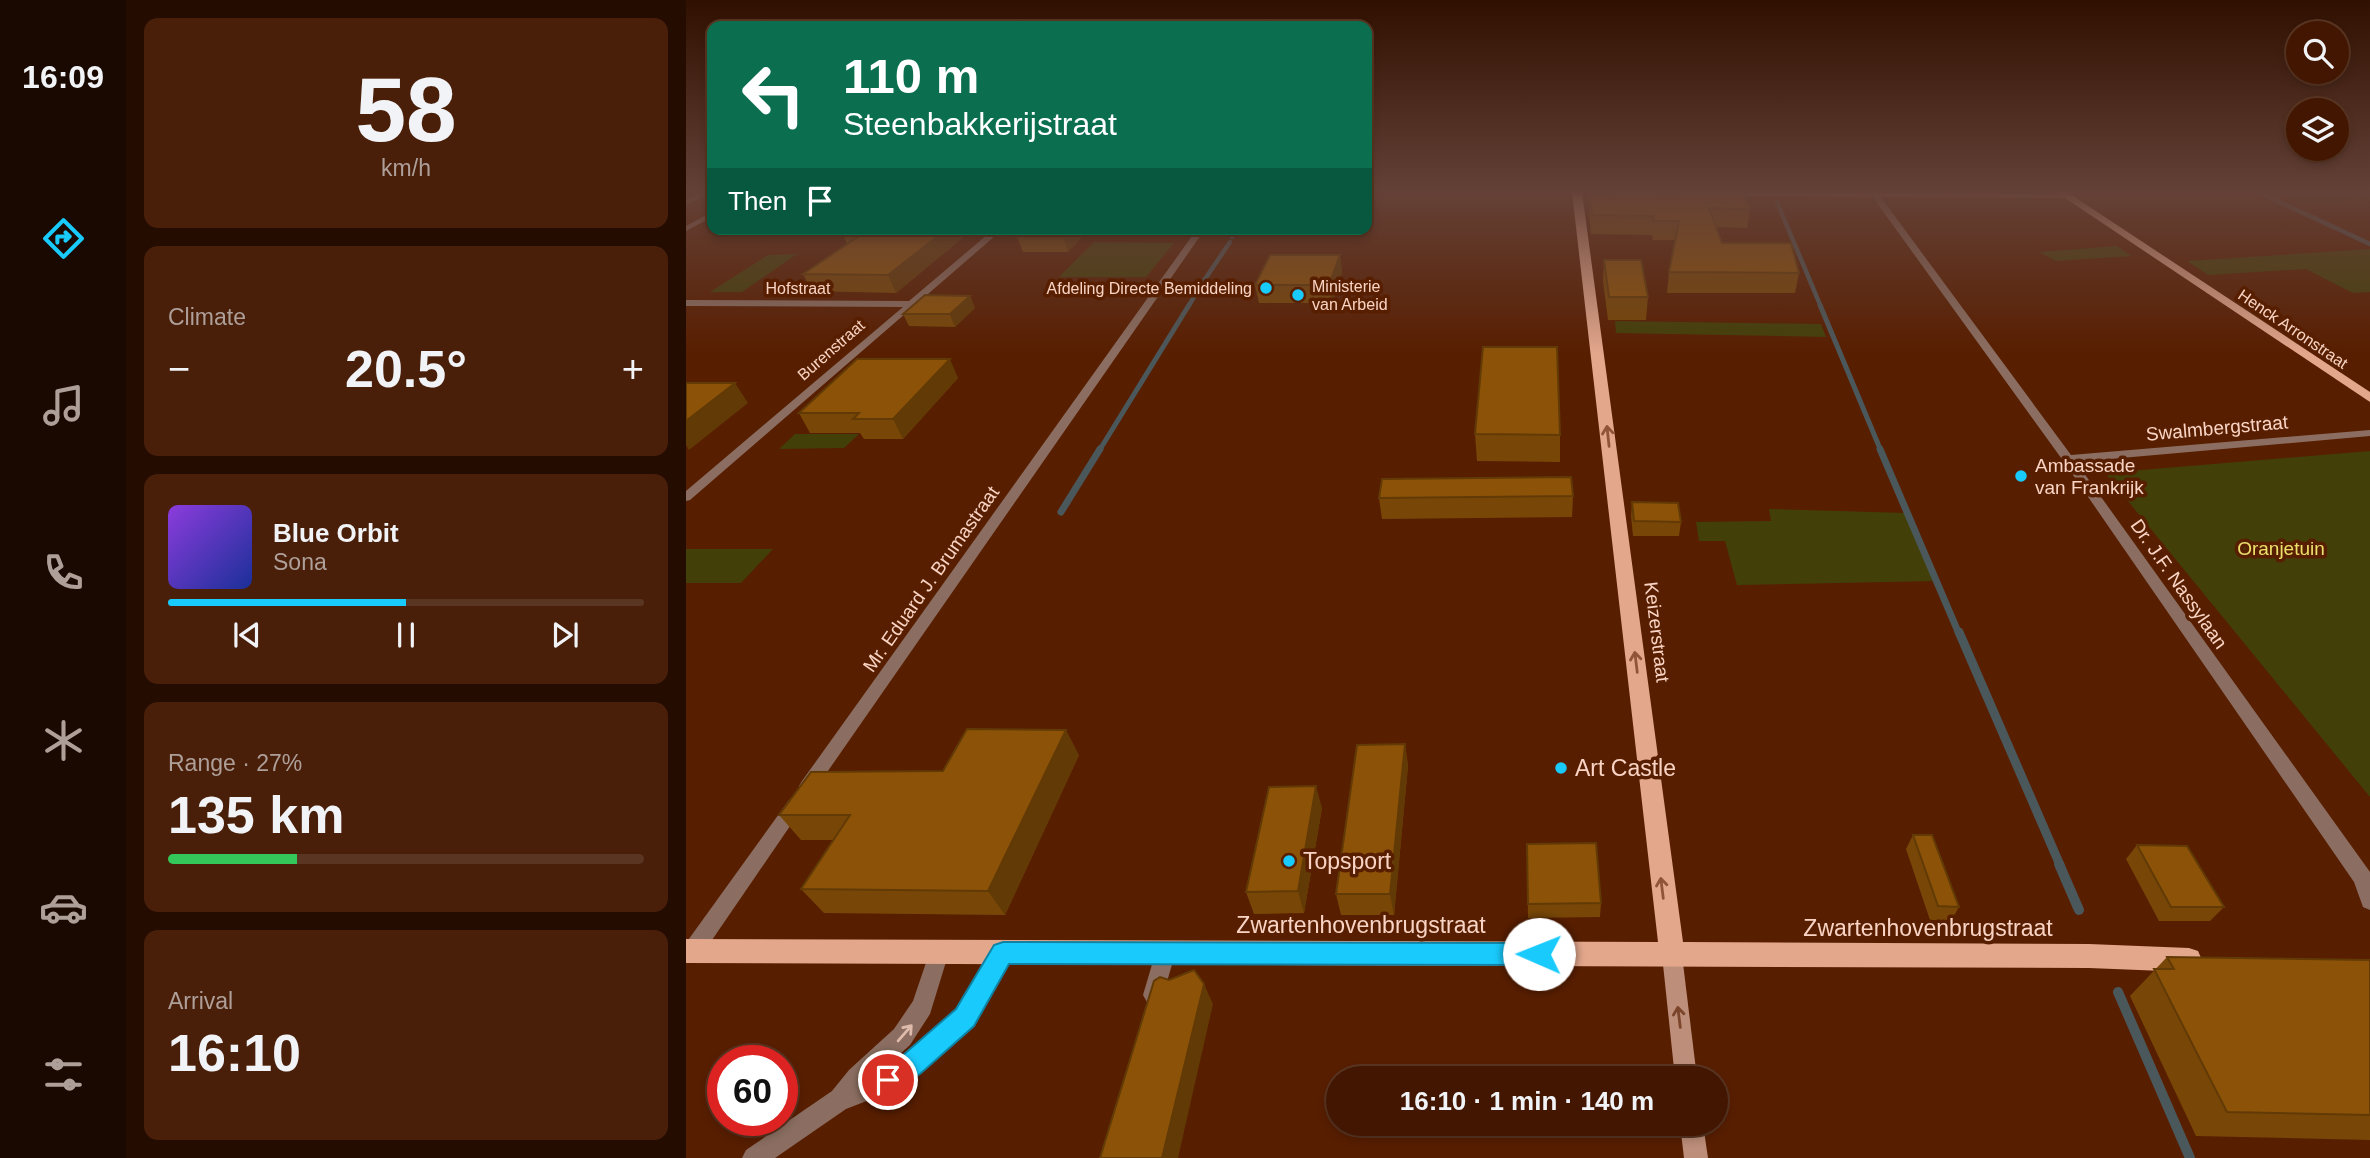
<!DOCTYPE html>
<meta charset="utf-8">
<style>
body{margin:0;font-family:Arial,sans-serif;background:#491f0a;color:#f1f3f6;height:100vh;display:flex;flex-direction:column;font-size:26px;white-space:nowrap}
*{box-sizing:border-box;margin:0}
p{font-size:23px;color:#ae9f99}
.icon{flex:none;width:38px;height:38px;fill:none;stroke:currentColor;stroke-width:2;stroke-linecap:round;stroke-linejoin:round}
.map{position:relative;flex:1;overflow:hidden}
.sheet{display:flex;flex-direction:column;gap:18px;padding:18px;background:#240c00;width:560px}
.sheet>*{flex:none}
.top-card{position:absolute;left:21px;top:21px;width:665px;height:214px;border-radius:14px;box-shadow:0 4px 10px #0003,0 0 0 2px #5a3522;background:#0b6e4f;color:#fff;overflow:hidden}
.controls{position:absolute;left:1600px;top:21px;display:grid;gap:14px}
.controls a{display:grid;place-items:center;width:63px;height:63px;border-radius:50%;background:#421600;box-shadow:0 4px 10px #0003,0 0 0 2px #5a3522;font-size:35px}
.speed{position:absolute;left:21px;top:1045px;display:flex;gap:14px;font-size:35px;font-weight:700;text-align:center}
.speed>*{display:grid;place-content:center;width:91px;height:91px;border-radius:50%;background:#421600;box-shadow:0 4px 10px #0003,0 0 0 2px #5a3522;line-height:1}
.speed .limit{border:10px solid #d22;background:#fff;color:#111}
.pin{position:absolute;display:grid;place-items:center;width:60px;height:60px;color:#fff;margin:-30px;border:4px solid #fff;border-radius:50%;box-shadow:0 2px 7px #0007}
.me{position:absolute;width:77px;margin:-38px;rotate:271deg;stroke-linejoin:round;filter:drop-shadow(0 0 5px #0008)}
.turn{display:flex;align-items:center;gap:24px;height:147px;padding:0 21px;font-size:32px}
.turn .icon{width:91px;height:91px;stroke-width:2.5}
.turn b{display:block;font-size:49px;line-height:60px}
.then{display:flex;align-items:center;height:66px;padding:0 21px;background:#0003;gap:14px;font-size:26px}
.big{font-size:52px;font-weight:800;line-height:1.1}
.sheet .tile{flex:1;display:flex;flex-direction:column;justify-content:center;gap:10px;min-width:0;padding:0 24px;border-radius:14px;background:#491f0a}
.sheet .dial{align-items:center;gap:0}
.dial b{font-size:91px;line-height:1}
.song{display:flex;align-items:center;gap:21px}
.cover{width:84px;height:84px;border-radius:10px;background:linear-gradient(135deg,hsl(270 70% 55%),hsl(230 70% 35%))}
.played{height:7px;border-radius:4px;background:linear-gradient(90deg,#19cafc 50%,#5a3522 50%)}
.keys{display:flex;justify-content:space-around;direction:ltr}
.heat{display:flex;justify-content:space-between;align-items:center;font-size:38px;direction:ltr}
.charge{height:10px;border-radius:5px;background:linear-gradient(90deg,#34c759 27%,#5a3522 0)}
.trip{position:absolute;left:640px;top:1066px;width:402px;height:70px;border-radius:35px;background:#421600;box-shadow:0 4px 10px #0003,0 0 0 2px #5a3522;font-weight:800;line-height:70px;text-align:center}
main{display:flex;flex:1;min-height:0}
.tabs{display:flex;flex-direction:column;width:126px;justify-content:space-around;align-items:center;background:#1a0900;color:#ae9f99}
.tabs .icon{width:49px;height:49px}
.tabs .selected{color:#19cafc}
.tabs b{font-size:32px;color:#f1f3f6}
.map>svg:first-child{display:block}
</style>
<main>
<nav class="tabs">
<b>16:09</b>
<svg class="icon selected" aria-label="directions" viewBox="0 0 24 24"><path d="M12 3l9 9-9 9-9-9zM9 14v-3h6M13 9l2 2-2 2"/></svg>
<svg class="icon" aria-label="music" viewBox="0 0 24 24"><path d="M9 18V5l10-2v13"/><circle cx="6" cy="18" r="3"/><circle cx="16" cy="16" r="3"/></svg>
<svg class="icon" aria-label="phone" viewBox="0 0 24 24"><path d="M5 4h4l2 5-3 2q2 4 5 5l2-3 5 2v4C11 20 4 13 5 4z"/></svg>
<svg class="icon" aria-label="climate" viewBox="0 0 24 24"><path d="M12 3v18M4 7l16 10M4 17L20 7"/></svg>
<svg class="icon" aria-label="car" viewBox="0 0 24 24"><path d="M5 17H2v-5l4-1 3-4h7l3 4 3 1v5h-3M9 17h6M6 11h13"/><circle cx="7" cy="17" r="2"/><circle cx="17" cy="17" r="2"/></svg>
<svg class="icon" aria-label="filters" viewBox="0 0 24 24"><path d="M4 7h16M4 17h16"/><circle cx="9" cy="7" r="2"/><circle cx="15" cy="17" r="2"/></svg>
</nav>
<section class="sheet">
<div class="tile dial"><b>58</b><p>km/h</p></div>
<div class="tile"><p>Climate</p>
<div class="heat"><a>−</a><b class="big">20.5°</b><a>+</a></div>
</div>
<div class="tile">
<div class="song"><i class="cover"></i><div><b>Blue Orbit</b><p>Sona</p></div></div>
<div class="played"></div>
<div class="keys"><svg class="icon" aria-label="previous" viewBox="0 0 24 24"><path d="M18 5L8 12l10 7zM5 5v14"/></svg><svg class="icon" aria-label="pause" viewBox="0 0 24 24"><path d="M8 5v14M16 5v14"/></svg><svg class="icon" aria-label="next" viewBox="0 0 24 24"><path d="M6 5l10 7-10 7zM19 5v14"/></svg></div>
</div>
<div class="tile"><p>Range · 27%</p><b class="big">135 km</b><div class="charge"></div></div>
<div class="tile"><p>Arrival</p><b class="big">16:10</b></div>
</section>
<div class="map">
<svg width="1684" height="1158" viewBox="0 0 1684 1158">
<rect width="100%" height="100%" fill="#581e00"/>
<g fill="#433f08">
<polygon points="1592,192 1684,192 1684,199 1617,204"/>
<polygon points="408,242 488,243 460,277 373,277"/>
<polygon points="1431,246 1445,256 1370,261 1353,252"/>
<polygon points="1684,249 1684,292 1667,293 1620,269 1522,275 1501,261"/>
<polygon points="111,254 56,292 24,292 82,255"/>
<polygon points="929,321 1135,324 1140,337 930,333"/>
<polygon points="109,434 173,434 158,448 93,449"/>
<polygon points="1684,451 1684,797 1419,473"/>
<polygon points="1083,509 1221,513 1250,581 1051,585 1039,541 1013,541 1010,522 1085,521"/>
<polygon points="0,549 87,549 55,583 0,583"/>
</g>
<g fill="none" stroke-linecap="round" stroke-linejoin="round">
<g stroke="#4b585b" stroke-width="4.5">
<polyline points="1572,192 1684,244"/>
<polyline points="1091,202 1135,307"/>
<polyline points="546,237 552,229"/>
<polyline points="515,285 544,242"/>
<polyline points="502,307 512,290"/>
</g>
<g stroke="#4b585b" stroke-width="5">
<polyline points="1134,305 1195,451"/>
<polyline points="413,451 503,305"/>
</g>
<g stroke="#4b585b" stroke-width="7">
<polyline points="1194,449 1273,634"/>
<polyline points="375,512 414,449"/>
</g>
<polyline stroke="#4b585b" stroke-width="9" points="1273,632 1374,865"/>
<g stroke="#4b585b" stroke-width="10">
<polyline points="1373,864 1393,910"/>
<polyline points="1432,992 1504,1158"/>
</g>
<g fill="#8b6e61" fill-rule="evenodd">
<polygon points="1183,192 1191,192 1385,455 1684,430 1684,436 1390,462 1684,872 1684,910 1677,907 1668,882 1378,462"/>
<polygon points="308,229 317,229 4,500 0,501 0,491 217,307 0,306 0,300 223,301"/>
<polygon points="511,229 519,229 128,791 122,793 116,791 113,786 116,781"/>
<polygon points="109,797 115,800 118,805 115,810 13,959 6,962 0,959 0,943 103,800"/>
<polygon points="480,941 487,944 490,951 475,1002 468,1005 461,1002 457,995 470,951 473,944"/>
<path d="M253,942L260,945L263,952L244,1014L224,1045L194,1072C225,1055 257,1032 277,1003C290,985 299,965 310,946L317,943L324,946L327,953L302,1002L287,1026L246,1064L196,1095L160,1109L89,1158H56L60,1150L146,1091L163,1070L208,1029L227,1001L246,945Z"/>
</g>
<g fill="#8b6e61" fill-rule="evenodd">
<polygon points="16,192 26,192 0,205 0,200"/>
<polygon points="26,212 26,217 0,231 0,226"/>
</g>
<g fill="#bd8e7a" fill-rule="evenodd">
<polygon points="926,192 1007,192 1008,193 1004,195 930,194"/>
<polygon points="1040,192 1380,194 1384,196 1380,198 1042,196 1038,194"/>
<polygon points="986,945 993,948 996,955 1011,1078 989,1078 976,955 979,948"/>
<polygon points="994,1124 1017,1124 1022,1158 998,1158"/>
</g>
<g fill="#e3a78c" fill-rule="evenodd">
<polygon points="886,192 896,192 997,942 1403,944 1503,948 1512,951 1516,960 1512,969 1503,972 1403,968 0,963 0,939 972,942"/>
<polygon points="1370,192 1381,192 1684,392 1684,402"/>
</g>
</g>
<g fill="#784707">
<polygon points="986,192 1058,192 1064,209 1061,228 1030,227 1036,243 1113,273 1109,293 981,293 983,272 989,240 967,240 966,235 905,234 903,212 903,194 986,193"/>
<polygon points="287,229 210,293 126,291 117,274 161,244 156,232"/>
<polygon points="403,229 382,252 337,252 331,237"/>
<polygon points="654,255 656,273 646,303 573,303 569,285"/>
<polygon points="918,260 962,297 960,320 922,320 917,281"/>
<polygon points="284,296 289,308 269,327 223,326 217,314"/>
<polygon points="272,378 217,439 178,439 174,433 124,433 113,413"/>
<polygon points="789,434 874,435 874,462 791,461"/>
<polygon points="887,496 886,517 696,519 693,498"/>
<polygon points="946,502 995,522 993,536 947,536 945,516"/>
<polygon points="719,744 722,766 708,915 655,915 650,894"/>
<polygon points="393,755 319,915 138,913 115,889 148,840 115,840 93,815 257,771"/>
<polygon points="636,808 618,913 568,914 560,892"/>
<polygon points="1227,835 1273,907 1265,921 1244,920 1220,849"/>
<polygon points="841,844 915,903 914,917 842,918"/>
<polygon points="1451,845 1538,907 1524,921 1473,921 1440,859"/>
<polygon points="1481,957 1684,960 1684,1140 1510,1136 1444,996"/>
</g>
<g fill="#623a06">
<polygon points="261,229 287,229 210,293 202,275"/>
<polygon points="384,229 403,229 382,252 377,237"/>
<polygon points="654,255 656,273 646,303 643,285"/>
<polygon points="284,296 289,308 269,327 264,314"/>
<polygon points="264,359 272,378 217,439 207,419"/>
<polygon points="49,383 62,403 3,450 0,445 0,421"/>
<polygon points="380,730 393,755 319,915 302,891"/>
<polygon points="719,744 722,766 708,915 704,894"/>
<polygon points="630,786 636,808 618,913 612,891"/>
<polygon points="518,984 527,1004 492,1158 476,1158"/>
</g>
<g fill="#8c5308" stroke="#623a06" stroke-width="2">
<polygon points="990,192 1058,192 1064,209 1023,208 1036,243 1105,243 1113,273 983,272 993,221 968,221 967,216 906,215 903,194 990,193"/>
<polygon points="159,229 261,229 202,275 117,274 179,232 156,232"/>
<polygon points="340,229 384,229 377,237 331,237"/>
<polygon points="584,255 654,255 643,285 569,285"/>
<polygon points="918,260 955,260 962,297 923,297"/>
<polygon points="239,295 284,296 264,314 217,314"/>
<polygon points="797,347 871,347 874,435 789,434"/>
<polygon points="171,359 264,359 207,419 167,419 173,413 113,413"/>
<polygon points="0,383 49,383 0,421"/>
<polygon points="885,477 887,496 693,498 696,479"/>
<polygon points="946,502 992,503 995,522 948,521"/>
<polygon points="281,729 380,730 302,891 115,889 164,815 93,815 125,772 257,771"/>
<polygon points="719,744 704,894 650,894 671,745"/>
<polygon points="630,786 612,891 560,892 583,787"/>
<polygon points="1227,835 1246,835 1273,907 1252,906"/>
<polygon points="910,843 915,903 842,904 841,844"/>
<polygon points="1451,845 1501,846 1538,907 1485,907"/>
<polygon points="1481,957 1684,960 1684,1115 1541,1112 1468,969 1488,969"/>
<polygon points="508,970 518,984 476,1158 414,1158 468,981 474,977 483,980"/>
</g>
<defs><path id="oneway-shaft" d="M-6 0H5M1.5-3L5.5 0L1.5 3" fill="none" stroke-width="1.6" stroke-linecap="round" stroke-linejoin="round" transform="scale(1.75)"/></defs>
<g stroke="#905538">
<use href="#oneway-shaft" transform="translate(922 436) rotate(-96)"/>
<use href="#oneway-shaft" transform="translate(950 662) rotate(-97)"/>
<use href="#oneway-shaft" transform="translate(976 888) rotate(-97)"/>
</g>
<use stroke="#7b452b" href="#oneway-shaft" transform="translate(993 1017) rotate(-97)"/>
<use stroke="#debaab" href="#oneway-shaft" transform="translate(219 1033) rotate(-49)"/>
<linearGradient id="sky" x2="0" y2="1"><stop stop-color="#301000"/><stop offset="0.54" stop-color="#644137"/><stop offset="1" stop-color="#644137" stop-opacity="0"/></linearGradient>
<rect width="1684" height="354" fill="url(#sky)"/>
<polygon fill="#19cafc" stroke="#1083a4" stroke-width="2" points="317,942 853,943 861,946 865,954 861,962 853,965 323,964 288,1026 234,1074 202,1092 193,1089 190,1080 193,1070 216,1056 270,1009 308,945"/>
<g fill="#19cafc" stroke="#581e00" stroke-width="2.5">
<circle cx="580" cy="288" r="7"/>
<circle cx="612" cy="295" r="7"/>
<circle cx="1335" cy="476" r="7"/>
<circle cx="875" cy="768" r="7"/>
<circle cx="603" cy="861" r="7"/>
</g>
<g text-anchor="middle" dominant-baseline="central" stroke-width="7" stroke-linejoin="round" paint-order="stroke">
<g font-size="16" fill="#f9d4c4" stroke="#581e00" text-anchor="start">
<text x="626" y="286">Ministerie<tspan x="626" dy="18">van Arbeid</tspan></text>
<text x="566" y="288" text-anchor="end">Afdeling Directe Bemiddeling</text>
</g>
<g font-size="16" fill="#f9d4c4" stroke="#581e00">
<text x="112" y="288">Hofstraat</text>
<text transform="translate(1607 329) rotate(34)">Henck Arronstraat</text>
<text transform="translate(145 350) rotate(-41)">Burenstraat</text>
</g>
<g font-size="19" fill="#f9d4c4" stroke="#581e00">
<text transform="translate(1531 428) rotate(-5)">Swalmbergstraat</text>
<text transform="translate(245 579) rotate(-55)">Mr. Eduard J. Brumastraat</text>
<text transform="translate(1493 584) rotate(55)">Dr. J.F. Nassylaan</text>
<text transform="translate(971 632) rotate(83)">Keizerstraat</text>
</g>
<g font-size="19" fill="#f9d4c4" stroke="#581e00" text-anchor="start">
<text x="1349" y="465">Ambassade<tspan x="1349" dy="22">van Frankrijk</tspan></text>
</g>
<g font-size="19" fill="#eae06b" stroke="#581e00">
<text x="1595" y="548">Oranjetuin</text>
</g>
<g font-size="23" fill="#f9d4c4" stroke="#581e00" text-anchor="start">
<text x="889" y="768">Art Castle</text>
<text x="617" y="861">Topsport</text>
</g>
<g font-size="23" fill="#f9d4c4" stroke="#581e00">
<text x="675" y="925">Zwartenhovenbrugstraat</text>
<text x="1242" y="928">Zwartenhovenbrugstraat</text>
</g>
</g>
</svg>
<div class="controls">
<a><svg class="icon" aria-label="search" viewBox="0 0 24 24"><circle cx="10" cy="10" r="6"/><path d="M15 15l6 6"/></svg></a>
<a><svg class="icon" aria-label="layers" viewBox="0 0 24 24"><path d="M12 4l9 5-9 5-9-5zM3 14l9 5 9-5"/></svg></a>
</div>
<div class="speed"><div class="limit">60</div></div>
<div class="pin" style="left:202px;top:1080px;background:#d93025"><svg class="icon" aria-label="arrive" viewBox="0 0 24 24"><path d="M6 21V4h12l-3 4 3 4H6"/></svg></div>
<svg class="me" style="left:853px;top:954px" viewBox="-20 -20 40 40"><circle r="19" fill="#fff"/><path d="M0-13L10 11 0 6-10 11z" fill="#19cafc"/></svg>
<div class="trip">16:10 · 1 min · 140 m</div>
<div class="top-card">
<div class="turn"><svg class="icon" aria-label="left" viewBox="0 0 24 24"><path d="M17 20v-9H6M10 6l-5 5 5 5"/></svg><div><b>110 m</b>Steenbakkerijstraat</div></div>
<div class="then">Then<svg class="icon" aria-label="arrive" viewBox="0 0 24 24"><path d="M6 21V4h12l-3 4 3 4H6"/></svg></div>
</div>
</div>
</main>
